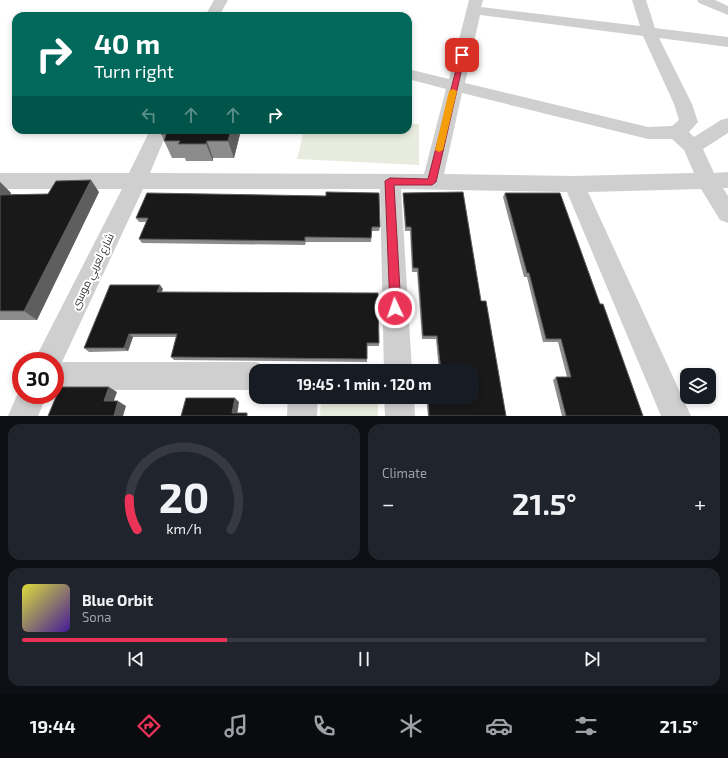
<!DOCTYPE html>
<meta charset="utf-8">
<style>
body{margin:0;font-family:"Exo 2",Cairo,sans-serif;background:#20242c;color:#f1f3f6;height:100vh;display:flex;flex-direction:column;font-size:15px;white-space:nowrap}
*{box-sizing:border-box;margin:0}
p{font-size:13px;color:#9ea1a6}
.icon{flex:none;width:22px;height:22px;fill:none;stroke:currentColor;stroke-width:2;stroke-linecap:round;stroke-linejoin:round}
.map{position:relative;height:416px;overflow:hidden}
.drawer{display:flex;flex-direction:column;gap:8px;padding:8px;background:#0d0f14;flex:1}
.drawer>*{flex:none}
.guide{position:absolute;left:12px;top:12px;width:400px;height:122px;border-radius:12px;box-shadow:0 2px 6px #0003;background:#00695c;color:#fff;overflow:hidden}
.tools{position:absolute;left:680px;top:368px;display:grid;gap:8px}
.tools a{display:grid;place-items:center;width:36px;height:36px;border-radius:8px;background:#171b24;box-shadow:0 2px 6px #0003;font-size:20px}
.speed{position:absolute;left:12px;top:352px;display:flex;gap:8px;font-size:20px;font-weight:700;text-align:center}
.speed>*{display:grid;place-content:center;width:52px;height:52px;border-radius:50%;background:#171b24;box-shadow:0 2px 6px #0003;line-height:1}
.speed .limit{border:6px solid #d22;background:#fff;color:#111}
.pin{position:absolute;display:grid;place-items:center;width:34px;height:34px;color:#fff;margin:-17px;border-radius:8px;box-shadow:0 2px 6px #0006}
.me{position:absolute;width:44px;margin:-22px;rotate:357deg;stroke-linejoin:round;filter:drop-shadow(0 0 3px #0008)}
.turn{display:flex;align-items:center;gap:14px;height:84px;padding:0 16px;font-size:18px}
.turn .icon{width:52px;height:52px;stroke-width:2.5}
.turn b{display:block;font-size:28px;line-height:34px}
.lanes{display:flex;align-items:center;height:38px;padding:0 16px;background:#0003;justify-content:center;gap:20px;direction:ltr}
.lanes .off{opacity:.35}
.big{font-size:30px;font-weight:700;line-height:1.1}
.drawer .widget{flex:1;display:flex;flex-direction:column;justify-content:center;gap:6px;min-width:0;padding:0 14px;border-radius:12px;background:#20242c}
.drawer .dial{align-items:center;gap:0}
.dial svg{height:104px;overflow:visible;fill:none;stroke:#363941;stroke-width:7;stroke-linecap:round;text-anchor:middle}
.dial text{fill:#f1f3f6;stroke:none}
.song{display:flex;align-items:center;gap:12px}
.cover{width:48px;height:48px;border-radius:6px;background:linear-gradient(135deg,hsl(60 70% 55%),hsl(260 70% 35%))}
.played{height:4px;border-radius:2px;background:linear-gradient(90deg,#ea3457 30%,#363941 30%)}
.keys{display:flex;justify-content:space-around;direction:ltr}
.heat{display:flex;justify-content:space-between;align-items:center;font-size:22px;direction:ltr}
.drawer .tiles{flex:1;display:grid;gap:8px;grid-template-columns:1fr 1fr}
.widget:last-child{grid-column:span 2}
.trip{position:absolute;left:249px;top:364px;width:230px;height:40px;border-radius:12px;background:#171b24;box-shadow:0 2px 6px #0003;font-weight:700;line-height:40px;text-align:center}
.tab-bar{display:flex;height:64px;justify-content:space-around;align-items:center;background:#090b0e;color:#9ea1a6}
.tab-bar .icon{width:28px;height:28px}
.tab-bar .active{color:#ea3457}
.tab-bar b{font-size:18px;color:#f1f3f6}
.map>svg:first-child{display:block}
</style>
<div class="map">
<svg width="728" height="416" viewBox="0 0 728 416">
<rect width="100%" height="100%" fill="#fff"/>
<g fill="#e7ecde">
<polygon points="408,124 419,124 419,165 297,159 304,130 408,130"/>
<polygon points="321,397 378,397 378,416 320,416"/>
</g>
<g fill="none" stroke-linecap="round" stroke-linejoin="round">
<g fill="#cfcfcf" fill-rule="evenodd">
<polygon points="214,0 228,0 219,16 205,16"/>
<path d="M469,0H483L481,7L640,26L632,0H646L655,28L728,37V47L659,38L692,104L698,122L689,132L694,137L721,120L728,118V133L703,149L714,173L728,172V188H723L728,196V223L720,220L701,189L588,192L691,416H661L567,192L401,189L412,371H384L380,189H143L62,362H256L266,366L268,371H256V390H55V361H34L122,189H0V173H129L150,130H168L150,173L424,174L446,89L408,79V69L449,79ZM480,15L643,36L674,104L679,120L672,126L648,127L465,83ZM462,93L648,139H672L684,150L694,173L574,176L444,174Z"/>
<polygon points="697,0 715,0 728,6 728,15 699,3"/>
<polygon points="21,386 21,395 47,395 38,416 8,416"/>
<polygon points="288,397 318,397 317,416 287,416"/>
<polygon points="384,397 414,397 415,416 385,416"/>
</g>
</g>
<g fill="#8c8c8c">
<polygon points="241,130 234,158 213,158 213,161 186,161 185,158 172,158 161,134"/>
<polygon points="0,182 11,193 10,194 48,194 99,192 37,320 0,320"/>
<polygon points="147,193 380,227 379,231 372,231 371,242 306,242 305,245 142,243 139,239 146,222 139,222 136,218"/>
<polygon points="403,193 481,301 506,416 428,416 426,397 472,397 472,371 439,371 436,339 422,339 417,272 412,272 410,231 405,231 403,197"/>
<polygon points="505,193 600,304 643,416 562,416 553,380 556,377 567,377 558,342 543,342 527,277 524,277 503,197"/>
<polygon points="163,289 161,292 379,343 379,346 367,346 367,362 174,360 171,357 177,337 133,337 128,351 89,352 84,348"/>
</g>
<g fill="#5e5e5e">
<polygon points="231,130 241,130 234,158 228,141"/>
<polygon points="207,141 213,158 213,161 206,144"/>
<polygon points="91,180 99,192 37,320 24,311"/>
<polygon points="0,182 11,193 2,206 0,204"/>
<polygon points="160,285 163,289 160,296 157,292"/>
<polygon points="129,334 133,337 128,351 124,348"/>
<polygon points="109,387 117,392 112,406 104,401"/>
<polygon points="235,398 239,402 237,416 232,413"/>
<polygon points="118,401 126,406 123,416 114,416"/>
</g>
<g fill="#191919" stroke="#5e5e5e">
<polygon points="162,130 231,130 228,141 207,141 206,144 178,144 180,141 164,141 166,134 161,134"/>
<polygon points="91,180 24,311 0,311 0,195 48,194 56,181"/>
<polygon points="326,192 379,193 380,227 372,227 371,238 305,237 305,241 139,239 148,218 136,218 147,193 326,196"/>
<polygon points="463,192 481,301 486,301 506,416 429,416 428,397 472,397 472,371 441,371 437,336 423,336 418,268 413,268 411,227 406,227 403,193"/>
<polygon points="505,193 560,193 600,304 603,304 643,416 566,416 556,377 571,377 561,339 546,339 529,273 527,273"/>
<polygon points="110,285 160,285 157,292 378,293 379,343 367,343 367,359 171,357 177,334 129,334 124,348 84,348"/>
<polygon points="60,387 109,387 104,401 118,401 114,416 48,416"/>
<polygon points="186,398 235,398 232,413 247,413 247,416 181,416"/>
</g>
<polygon fill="#ea3457" stroke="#982239" points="460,54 465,55 436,182 432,185 394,185 401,308 399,311 395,313 392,311 390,308 385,181 390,178 428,179"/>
<polygon fill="#f59e0b" points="453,89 457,91 443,150 439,152 435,150 449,91"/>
<g text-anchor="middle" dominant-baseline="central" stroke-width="4" stroke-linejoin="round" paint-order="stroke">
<g font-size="11" fill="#323232" stroke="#fff">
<text transform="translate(92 271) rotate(-64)">شارع لعربي موسى</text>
</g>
</g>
</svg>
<div class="tools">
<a><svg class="icon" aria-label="layers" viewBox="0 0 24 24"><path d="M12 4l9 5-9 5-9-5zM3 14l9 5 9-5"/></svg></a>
</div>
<div class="speed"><div class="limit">30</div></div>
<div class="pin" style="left:462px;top:55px;background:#d93025"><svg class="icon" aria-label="arrive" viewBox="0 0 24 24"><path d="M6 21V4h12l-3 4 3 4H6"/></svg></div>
<svg class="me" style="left:395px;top:308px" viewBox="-20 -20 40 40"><circle r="17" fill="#ea3457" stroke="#fff" stroke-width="3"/><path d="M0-11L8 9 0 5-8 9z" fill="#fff"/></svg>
<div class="trip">19:45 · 1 min · 120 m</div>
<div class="guide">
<div class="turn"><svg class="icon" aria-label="right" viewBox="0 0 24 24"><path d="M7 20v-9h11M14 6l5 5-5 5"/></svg><div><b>40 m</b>Turn right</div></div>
<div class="lanes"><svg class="icon off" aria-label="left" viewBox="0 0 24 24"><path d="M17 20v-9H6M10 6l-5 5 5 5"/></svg><svg class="icon off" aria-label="ahead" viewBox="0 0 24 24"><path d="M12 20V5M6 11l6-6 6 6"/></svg><svg class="icon off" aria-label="ahead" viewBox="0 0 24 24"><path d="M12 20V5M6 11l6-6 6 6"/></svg><svg class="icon" aria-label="right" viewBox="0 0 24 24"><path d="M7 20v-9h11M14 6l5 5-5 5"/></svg></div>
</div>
</div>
<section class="drawer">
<div class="tiles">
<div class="widget dial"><svg viewBox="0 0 100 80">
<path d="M14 69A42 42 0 1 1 86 69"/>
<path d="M14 69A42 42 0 0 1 8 45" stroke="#ea3457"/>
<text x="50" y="56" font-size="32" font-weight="700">20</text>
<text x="50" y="72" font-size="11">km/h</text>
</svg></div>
<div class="widget"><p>Climate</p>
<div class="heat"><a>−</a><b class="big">21.5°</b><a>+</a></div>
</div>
<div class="widget">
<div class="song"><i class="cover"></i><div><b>Blue Orbit</b><p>Sona</p></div></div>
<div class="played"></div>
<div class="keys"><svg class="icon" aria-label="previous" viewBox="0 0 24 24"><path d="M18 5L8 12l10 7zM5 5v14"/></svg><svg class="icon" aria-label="pause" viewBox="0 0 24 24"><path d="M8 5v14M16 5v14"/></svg><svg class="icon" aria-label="next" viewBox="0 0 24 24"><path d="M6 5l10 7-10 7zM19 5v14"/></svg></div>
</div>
</div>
</section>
<nav class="tab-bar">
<b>19:44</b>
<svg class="icon active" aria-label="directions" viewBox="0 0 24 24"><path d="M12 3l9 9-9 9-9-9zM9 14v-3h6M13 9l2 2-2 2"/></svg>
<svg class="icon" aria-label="music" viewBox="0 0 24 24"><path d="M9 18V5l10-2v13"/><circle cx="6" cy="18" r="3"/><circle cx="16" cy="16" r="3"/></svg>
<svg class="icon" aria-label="phone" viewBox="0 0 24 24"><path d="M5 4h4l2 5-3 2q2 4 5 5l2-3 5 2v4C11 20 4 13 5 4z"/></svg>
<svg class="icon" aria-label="climate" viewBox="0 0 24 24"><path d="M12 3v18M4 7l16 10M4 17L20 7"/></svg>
<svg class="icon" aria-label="car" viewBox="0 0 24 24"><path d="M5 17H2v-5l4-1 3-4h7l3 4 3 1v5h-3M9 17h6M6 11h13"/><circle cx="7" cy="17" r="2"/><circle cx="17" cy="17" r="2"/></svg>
<svg class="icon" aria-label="filters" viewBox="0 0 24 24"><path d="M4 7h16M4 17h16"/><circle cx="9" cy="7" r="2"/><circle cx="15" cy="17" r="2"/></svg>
<b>21.5°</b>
</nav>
